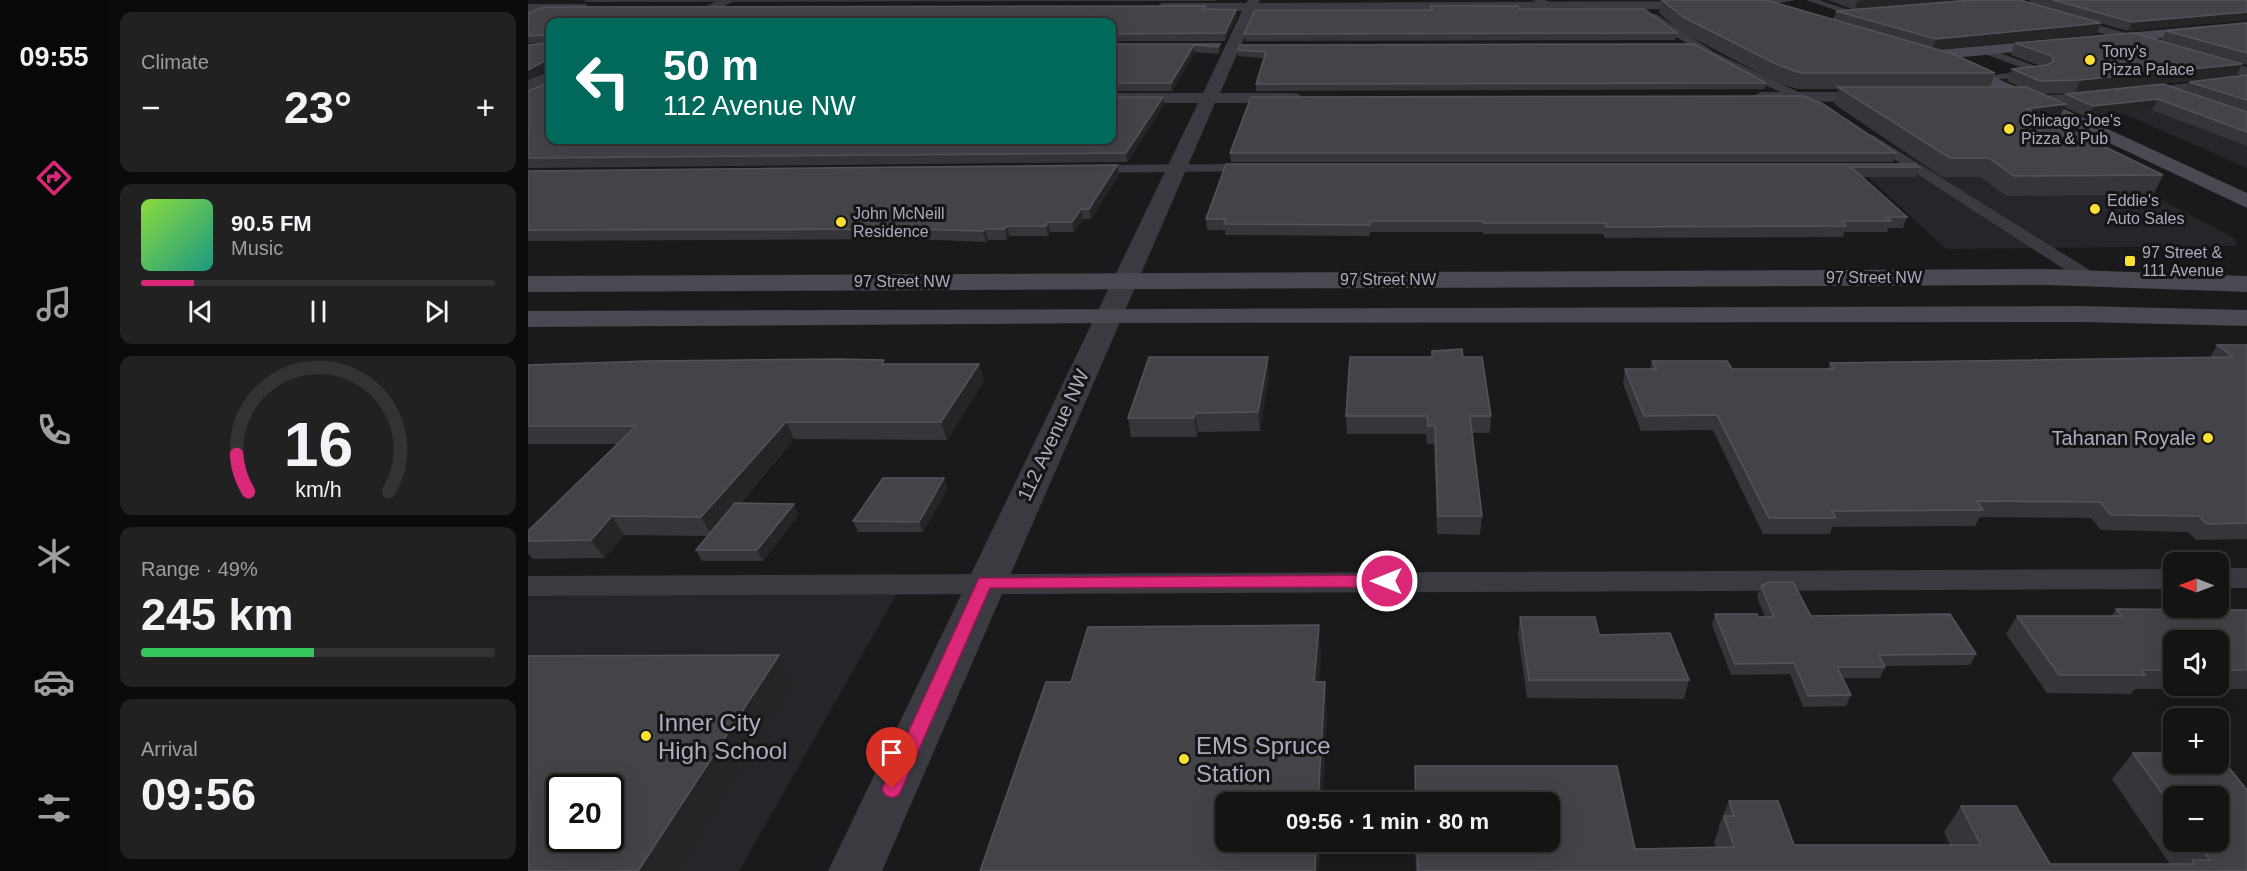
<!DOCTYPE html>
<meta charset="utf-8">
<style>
body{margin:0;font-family:Helvetica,sans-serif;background:#212122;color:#f1f3f6;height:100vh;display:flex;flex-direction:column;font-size:22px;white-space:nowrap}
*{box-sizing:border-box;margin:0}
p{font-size:20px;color:#9d9ea0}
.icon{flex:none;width:33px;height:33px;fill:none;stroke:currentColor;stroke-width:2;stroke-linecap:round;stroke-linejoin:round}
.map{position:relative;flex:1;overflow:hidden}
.drawer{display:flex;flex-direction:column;gap:12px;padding:12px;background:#0b0b0c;width:420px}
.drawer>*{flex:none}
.hud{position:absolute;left:18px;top:18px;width:570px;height:126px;border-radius:12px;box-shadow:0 6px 24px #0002,0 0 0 2px #333334;background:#00695c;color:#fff;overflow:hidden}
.needle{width:39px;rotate:270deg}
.tools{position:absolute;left:1635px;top:552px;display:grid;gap:12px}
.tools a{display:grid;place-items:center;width:66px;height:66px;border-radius:12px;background:#141415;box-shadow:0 6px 24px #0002,0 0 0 2px #333334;font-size:30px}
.speed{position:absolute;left:18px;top:774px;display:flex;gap:12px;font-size:30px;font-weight:700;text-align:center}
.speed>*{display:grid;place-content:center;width:78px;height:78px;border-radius:50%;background:#141415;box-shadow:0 6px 24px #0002,0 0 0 2px #333334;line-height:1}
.speed .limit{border:3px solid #111;border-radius:9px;background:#fff;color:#111}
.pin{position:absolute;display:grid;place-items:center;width:51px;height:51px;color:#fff;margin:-62px -26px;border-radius:50% 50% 50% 0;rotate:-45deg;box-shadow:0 0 6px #0007}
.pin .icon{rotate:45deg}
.me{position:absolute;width:66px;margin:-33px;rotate:270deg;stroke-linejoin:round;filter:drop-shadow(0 0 4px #0008)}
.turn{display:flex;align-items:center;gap:21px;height:126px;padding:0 18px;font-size:27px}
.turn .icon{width:78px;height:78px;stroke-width:2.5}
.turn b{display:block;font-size:42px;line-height:51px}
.big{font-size:45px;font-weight:700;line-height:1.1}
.drawer .widget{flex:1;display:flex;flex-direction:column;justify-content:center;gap:9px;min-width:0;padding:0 21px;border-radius:12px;background:#212122}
.drawer .dial{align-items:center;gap:0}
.dial svg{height:156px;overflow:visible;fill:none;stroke:#333334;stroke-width:7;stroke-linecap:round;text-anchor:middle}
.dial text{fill:#f1f3f6;stroke:none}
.song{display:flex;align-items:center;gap:18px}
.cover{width:72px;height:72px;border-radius:9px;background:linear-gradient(135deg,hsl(90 70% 55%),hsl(170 70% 35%))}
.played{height:6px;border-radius:3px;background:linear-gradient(90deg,#db2777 15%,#333334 15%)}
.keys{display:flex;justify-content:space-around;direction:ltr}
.heat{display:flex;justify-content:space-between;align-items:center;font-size:33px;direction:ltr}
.charge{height:9px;border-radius:4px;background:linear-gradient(90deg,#34c759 49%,#333334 0)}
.trip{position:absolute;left:687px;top:792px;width:345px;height:60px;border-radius:12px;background:#141415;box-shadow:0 6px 24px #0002,0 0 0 2px #333334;font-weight:700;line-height:60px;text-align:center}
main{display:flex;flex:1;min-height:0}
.tab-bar{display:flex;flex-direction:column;width:108px;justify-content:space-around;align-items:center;background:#080808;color:#9d9ea0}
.tab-bar .icon{width:42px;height:42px}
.tab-bar .on{color:#db2777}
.tab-bar b{font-size:27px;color:#f1f3f6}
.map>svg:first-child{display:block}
</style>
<main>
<nav class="tab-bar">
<b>09:55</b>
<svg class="icon on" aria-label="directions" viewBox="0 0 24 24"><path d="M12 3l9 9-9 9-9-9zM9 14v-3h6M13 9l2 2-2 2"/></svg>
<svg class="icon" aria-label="music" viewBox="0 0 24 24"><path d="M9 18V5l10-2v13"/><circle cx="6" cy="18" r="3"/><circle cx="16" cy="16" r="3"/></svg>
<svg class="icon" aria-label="phone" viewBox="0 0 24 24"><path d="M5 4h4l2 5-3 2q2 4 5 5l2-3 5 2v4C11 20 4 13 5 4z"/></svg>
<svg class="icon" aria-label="climate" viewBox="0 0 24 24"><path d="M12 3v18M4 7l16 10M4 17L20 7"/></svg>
<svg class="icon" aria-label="car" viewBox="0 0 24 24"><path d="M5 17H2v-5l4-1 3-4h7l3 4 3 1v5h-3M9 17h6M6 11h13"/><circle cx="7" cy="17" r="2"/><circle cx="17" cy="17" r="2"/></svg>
<svg class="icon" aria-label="filters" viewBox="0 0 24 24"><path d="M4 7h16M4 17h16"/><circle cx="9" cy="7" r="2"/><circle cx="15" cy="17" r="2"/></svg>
</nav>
<section class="drawer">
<div class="widget"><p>Climate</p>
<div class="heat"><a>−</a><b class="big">23°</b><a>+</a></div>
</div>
<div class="widget">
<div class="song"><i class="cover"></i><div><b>90.5 FM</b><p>Music</p></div></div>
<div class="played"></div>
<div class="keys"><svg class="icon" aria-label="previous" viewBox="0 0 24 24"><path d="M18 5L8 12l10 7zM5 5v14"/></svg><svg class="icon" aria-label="pause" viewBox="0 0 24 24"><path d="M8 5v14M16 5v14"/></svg><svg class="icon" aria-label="next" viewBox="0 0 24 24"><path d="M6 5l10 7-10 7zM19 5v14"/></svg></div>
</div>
<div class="widget dial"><svg viewBox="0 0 100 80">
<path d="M14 69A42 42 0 1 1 86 69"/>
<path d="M14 69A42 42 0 0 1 8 50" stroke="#db2777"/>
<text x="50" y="56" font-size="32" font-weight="700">16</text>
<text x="50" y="72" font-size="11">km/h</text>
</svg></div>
<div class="widget"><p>Range · 49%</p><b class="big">245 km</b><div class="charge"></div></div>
<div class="widget"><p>Arrival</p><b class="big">09:56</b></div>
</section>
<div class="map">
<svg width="1719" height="871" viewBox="0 0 1719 871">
<rect width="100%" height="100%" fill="#1a1a1c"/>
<g fill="#262529" fill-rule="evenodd">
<polygon points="1628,92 1719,122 1719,168 1592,112"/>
<polygon points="1315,109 1460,109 1706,238 1709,246 1418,249 1337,174 1405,173"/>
<path d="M370,592L211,871H0V595ZM32,788H82V838H32Z"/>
</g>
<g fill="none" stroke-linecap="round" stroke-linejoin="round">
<g fill="#3b3a41" fill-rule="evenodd">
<polygon points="1004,0 1017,0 1033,7 1029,10"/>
<polygon points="1243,0 1268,0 1224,8 1220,5"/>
<polygon points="1278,0 1291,0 1335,15 1327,17"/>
<path d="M1122,14H1128L1186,52L1294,103L1284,106C1227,81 1171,56 1122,18Z"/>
<polygon points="1458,48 1518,70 1519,72 1514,75 1455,81 1455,77 1459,76 1500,70 1454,53 1454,49"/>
<polygon points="1719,77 1719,83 1616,94 1610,91 1616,88"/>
<polygon points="1565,93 1569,95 1569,99 1504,104 1498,100 1504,96"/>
<polygon points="1343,134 1568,274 1571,278 1562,283 1556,282 1338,141 1338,135"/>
<polygon points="725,164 732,168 730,171 560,173 553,169 560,165"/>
<rect x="1690" y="568" width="29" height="20"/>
<polygon points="1646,569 1646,589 0,596 0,576"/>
</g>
<g fill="#3b3a41" fill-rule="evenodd">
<polygon points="192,0 209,0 161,22 143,22"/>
<polygon points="720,0 732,0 731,3 1176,1 1183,5 1176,9 728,11 692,93 768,93 777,98 768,103 687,103 354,871 300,871 670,103 584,103 584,93 675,93 714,11 634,11 627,7 634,3 718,3"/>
<polygon points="1462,0 1482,0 1719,67 1719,77"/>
<polygon points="0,4 57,4 64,8 57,12 0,12"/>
<polygon points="22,71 22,82 0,91 0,80"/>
<polygon points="1233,92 1353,92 1362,97 1353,102 1227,101 1224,97"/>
</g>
<g fill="#484951" fill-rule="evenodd">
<polygon points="1719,22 1719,30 1425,58 1719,193 1719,208 1416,65 1414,62 1416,59 1404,58 1401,55 1409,50"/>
<polygon points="1519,269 1719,276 1719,292 1519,285 0,292 0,276"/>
<polygon points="1553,306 1719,310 1719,326 1553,322 581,323 0,327 0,311"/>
</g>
</g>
<g fill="#36363a" fill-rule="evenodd">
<polygon points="56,0 688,0 688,1 57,2"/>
<polygon points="1133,0 1238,0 1305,19 1308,11 1501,3 1502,0 1719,0 1719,20 1600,31 1558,19 1573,23 1568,34 1410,49 1467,73 1462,87 1492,87 1479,81 1484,69 1513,66 1483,55 1487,43 1714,64 1708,76 1547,93 1514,94 1535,103 1538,94 1656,91 1661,82 1719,75 1719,146 1624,110 1560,118 1536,107 1530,121 1526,122 1635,175 1625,195 1478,196 1453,177 1415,177 1306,104 1310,89 1269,89 1246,81 1152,31 1131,13"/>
<polygon points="1299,0 1436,0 1327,10"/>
<polygon points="678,6 679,9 709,16 697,41 584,41 584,22 22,22 22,77 20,73 20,69 0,80 20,43 0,43 0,13"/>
<polygon points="903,6 991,9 1149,33 1147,40 717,41 716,34 903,10"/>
<polygon points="1719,23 1719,65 1633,40 1638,31"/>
<polygon points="584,44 692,44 692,51 691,54 667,52 644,91 584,91"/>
<polygon points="710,50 1238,83 1237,89 728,91 728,84 736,58 710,56"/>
<polygon points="0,91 636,105 599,162 0,168"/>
<polygon points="702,153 1368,153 1365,162 703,162"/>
<polygon points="698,164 1391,167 1388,177 1335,177 1379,217 1375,228 1361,228 1359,232 1316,232 1315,237 1077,238 1075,234 955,234 955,232 842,232 842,236 697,235 697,230 679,230 678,219"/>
<polygon points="0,171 591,175 563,219 555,219 546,232 522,232 520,236 482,236 479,240 460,240 458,242 384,239 0,241"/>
<polygon points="1689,345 1719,345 1719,539 1668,540 1660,532 1573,530 1563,518 1452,517 1447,526 1304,527 1302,534 1235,534 1185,430 1113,431 1095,384 1097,369 1122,369 1124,361 1204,369 1300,369 1302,363 1682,358"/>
<polygon points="935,357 963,416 962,433 944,433 954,516 952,535 909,534 906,444 899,444 898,434 819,434 818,416"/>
<polygon points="451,364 456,381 419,440 266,439 212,504 271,514 235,561 174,561 168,550 180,536 96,535 76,558 5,559 0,553 0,531 90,444 0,444 0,365"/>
<polygon points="741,375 732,431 670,432 669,437 603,437 600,418"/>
<polygon points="420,488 395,532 330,532 325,521"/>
<polygon points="1233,586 1283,616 1448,654 1442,665 1356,666 1357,667 1352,678 1314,678 1323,695 1318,706 1275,707 1262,674 1203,675 1184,625 1187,614 1237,617 1229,597"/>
<path d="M1588,609L1719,610V689H1607L1603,694L1519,693L1478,634L1489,616H1584ZM1646,640H1690V686H1646Z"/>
<polygon points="992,617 1071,635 1161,680 1156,699 999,698 990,635"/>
<path d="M1605,753H1646V764H1690V754L1719,790V871H888L887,842H1022V802H886L887,766H1089L1107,849L1188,847L1186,842L1191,829V826L1201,801H1250L1266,845H1422L1416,832L1433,806H1488L1522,864H1642L1584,779ZM1646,796H1690V842H1646Z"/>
</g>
<g fill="#252528">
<polygon points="1337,0 1436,0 1327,10 1329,1"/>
<polygon points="708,10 709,16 697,41 697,33"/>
<polygon points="1719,12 1719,20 1600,31 1604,22"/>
<polygon points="1573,23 1568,34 1404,50 1408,39"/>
<polygon points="692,44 692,51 691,54 690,47"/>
<polygon points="666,45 667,52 644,91 643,83"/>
<polygon points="17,61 21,69 0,80 0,70"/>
<polygon points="1714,64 1708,76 1547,93 1552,80"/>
<polygon points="635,97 636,105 599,162 598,153"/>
<polygon points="1630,99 1624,110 1560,118 1565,106"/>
<polygon points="1538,104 1530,121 1492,126 1499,109"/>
<polygon points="589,165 591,175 563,219 561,209"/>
<polygon points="553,209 555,219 546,232 544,222"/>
<polygon points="520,222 522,232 520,236 518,226"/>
<polygon points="479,226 482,236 479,240 477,229"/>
<polygon points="457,229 460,240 458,242 455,231"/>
<polygon points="740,357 741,375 732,431 730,412"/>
<polygon points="451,364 456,381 419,440 413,422"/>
<polygon points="667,413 670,432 669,437 666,418"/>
<polygon points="258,422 266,439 184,536 173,517"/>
<polygon points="416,478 420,488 395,532 391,522"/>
<polygon points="266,504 271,514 235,561 229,550"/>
<polygon points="84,516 96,535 76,558 63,540"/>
<polygon points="791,625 793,659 789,715 786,682"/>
<polygon points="251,655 267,683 152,871 110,871"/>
<polygon points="797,682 799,715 795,802 790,802"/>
<polygon points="788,842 793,842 791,871 787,871"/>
</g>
<g fill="#434348" stroke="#53535a" stroke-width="1.5" fill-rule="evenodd">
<polygon points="1134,0 1238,0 1425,54 1467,73 1273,73 1250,65 1155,17"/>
<polygon points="1445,0 1492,0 1573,23 1408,39 1308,11"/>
<polygon points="1525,0 1719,0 1719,12 1604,22"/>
<polygon points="678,6 676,9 708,10 697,33 584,34 584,22 22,22 22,73 20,73 20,63 17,61 0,70 0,45 20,43 18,35 0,36 0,13 16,7"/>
<polygon points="903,6 990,6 991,9 1116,9 1149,33 716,34 727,10 904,10"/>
<polygon points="1719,23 1719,53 1638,31"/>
<polygon points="1605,33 1714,64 1552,80 1512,81 1484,69 1519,65 1526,61 1524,56 1487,43"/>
<polygon points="584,44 692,44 690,47 666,45 643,83 584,83"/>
<polygon points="1166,44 1238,83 728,84 738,52 710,50 712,45"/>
<polygon points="1719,75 1719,100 1661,82"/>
<polygon points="22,82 22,140 584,140 584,97 635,97 598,153 0,158 0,91"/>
<polygon points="1635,84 1719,112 1719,132 1630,99 1565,106 1538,94"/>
<polygon points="1310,87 1498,87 1538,104 1499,109 1635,175 1486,176 1461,158 1422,158"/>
<polygon points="1275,96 1295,104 1368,153 702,153 723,97"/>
<polygon points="698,164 1387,164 1391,167 1323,167 1379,217 1359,217 1363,221 1314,221 1318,226 1078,227 1077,223 956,223 955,221 842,221 842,225 696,224 698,219 678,219"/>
<polygon points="589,165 561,209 553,209 544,222 520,222 518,226 479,226 477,229 457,229 455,231 381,229 0,230 0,171"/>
<polygon points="1689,345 1719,345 1719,523 1679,524 1671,516 1583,515 1572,502 1449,501 1455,510 1304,511 1308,518 1241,518 1189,415 1116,416 1097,369 1128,369 1124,361 1199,361 1204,369 1306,369 1302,363 1705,357"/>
<polygon points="934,349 935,357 954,357 963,416 942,416 954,516 910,516 907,426 900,426 899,416 818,416 822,357 904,357 904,351"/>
<polygon points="621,357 740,357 730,412 667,413 666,418 600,418"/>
<polygon points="309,359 356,360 354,364 451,364 413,422 258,422 173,517 84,516 63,540 0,541 0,531 108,426 0,426 0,365 121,361"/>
<polygon points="355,478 416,478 391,522 325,521"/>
<polygon points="207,503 266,504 229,550 168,550"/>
<polygon points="1242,582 1265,582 1283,616 1422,614 1448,654 1351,655 1357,667 1309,667 1323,695 1280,696 1266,663 1207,664 1187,614 1229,614 1230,617 1246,617 1233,586"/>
<polygon points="1588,609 1719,610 1719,670 1690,670 1690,640 1646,640 1646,670 1613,670 1617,675 1531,675 1489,616 1594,616"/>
<polygon points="992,617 1067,617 1071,635 1142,633 1161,680 1001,680"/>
<polygon points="791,625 786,682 797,682 790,802 698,802 698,842 788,842 787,871 452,871 518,682 543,682 560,627"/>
<path d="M251,655L110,871H0V656ZM32,788H82V838H32Z"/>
<polygon points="1605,753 1646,753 1646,764 1690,764 1690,754 1719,790 1719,871 890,871 889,842 1022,842 1022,802 888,802 887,766 1089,766 1107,849 1206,847 1196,816 1206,816 1201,801 1250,801 1266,845 1453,845 1433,806 1488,806 1522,864 1666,864 1664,860 1682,860 1668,842 1690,842 1690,796 1646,796 1646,810"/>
</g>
<polygon fill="#db2777" stroke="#8e194d" stroke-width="1.5" points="859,575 867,581 859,587 462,588 371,795 364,798 357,795 354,789 451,578"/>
<g fill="#fbdf32" stroke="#151517" stroke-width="2">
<circle cx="1562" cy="60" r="6"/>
<circle cx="1481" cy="129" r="6"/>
<circle cx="1567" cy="209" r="6"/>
<circle cx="313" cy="222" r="6"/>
<rect x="1596" y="255" width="12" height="12" rx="3"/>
<circle cx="1680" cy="438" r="6"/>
<circle cx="118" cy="736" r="6"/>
<circle cx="656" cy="759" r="6"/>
</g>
<g text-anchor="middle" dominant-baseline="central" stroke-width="6" stroke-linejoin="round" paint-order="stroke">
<g font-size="16" fill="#acadbc" stroke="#151517" text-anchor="start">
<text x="1574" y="51">Tony's<tspan x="1574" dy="18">Pizza Palace</tspan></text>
<text x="1493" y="120">Chicago Joe's<tspan x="1493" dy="18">Pizza &amp; Pub</tspan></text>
<text x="1579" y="200">Eddie's<tspan x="1579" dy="18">Auto Sales</tspan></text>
<text x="325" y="213">John McNeill<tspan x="325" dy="18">Residence</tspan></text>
<text x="1614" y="252">97 Street &amp;<tspan x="1614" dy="18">111 Avenue</tspan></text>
</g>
<g font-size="16" fill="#acadbc" stroke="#151517">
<text x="1346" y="277">97 Street NW</text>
<text x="860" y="279">97 Street NW</text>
<text x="374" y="281">97 Street NW</text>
</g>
<g font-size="20" fill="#acadbc" stroke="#151517">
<text transform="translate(525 435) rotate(-65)">112 Avenue NW</text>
</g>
<g font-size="20" fill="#acadbc" stroke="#151517" text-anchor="end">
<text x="1668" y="438">Tahanan Royale</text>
</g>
<g font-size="24" fill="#acadbc" stroke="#151517" text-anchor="start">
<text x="130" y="722">Inner City<tspan x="130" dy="28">High School</tspan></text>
<text x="668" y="745">EMS Spruce<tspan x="668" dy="28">Station</tspan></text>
</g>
</g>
</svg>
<div class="tools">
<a><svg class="needle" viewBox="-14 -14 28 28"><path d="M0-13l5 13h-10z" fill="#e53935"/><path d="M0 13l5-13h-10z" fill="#9d9ea0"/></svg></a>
<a><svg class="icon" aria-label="sound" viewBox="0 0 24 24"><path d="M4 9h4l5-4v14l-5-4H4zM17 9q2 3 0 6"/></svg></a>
<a>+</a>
<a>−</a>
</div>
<div class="speed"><div class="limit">20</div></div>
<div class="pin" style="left:364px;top:789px;background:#d93025"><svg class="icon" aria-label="arrive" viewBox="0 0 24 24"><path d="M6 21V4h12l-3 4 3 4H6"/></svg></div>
<svg class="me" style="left:859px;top:581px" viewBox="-20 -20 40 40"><circle r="17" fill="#db2777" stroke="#fff" stroke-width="3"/><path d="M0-11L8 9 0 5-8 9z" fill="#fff"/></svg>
<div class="trip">09:56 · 1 min · 80 m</div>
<div class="hud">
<div class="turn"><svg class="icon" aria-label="left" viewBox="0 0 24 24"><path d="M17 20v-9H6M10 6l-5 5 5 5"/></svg><div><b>50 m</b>112 Avenue NW</div></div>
</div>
</div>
</main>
